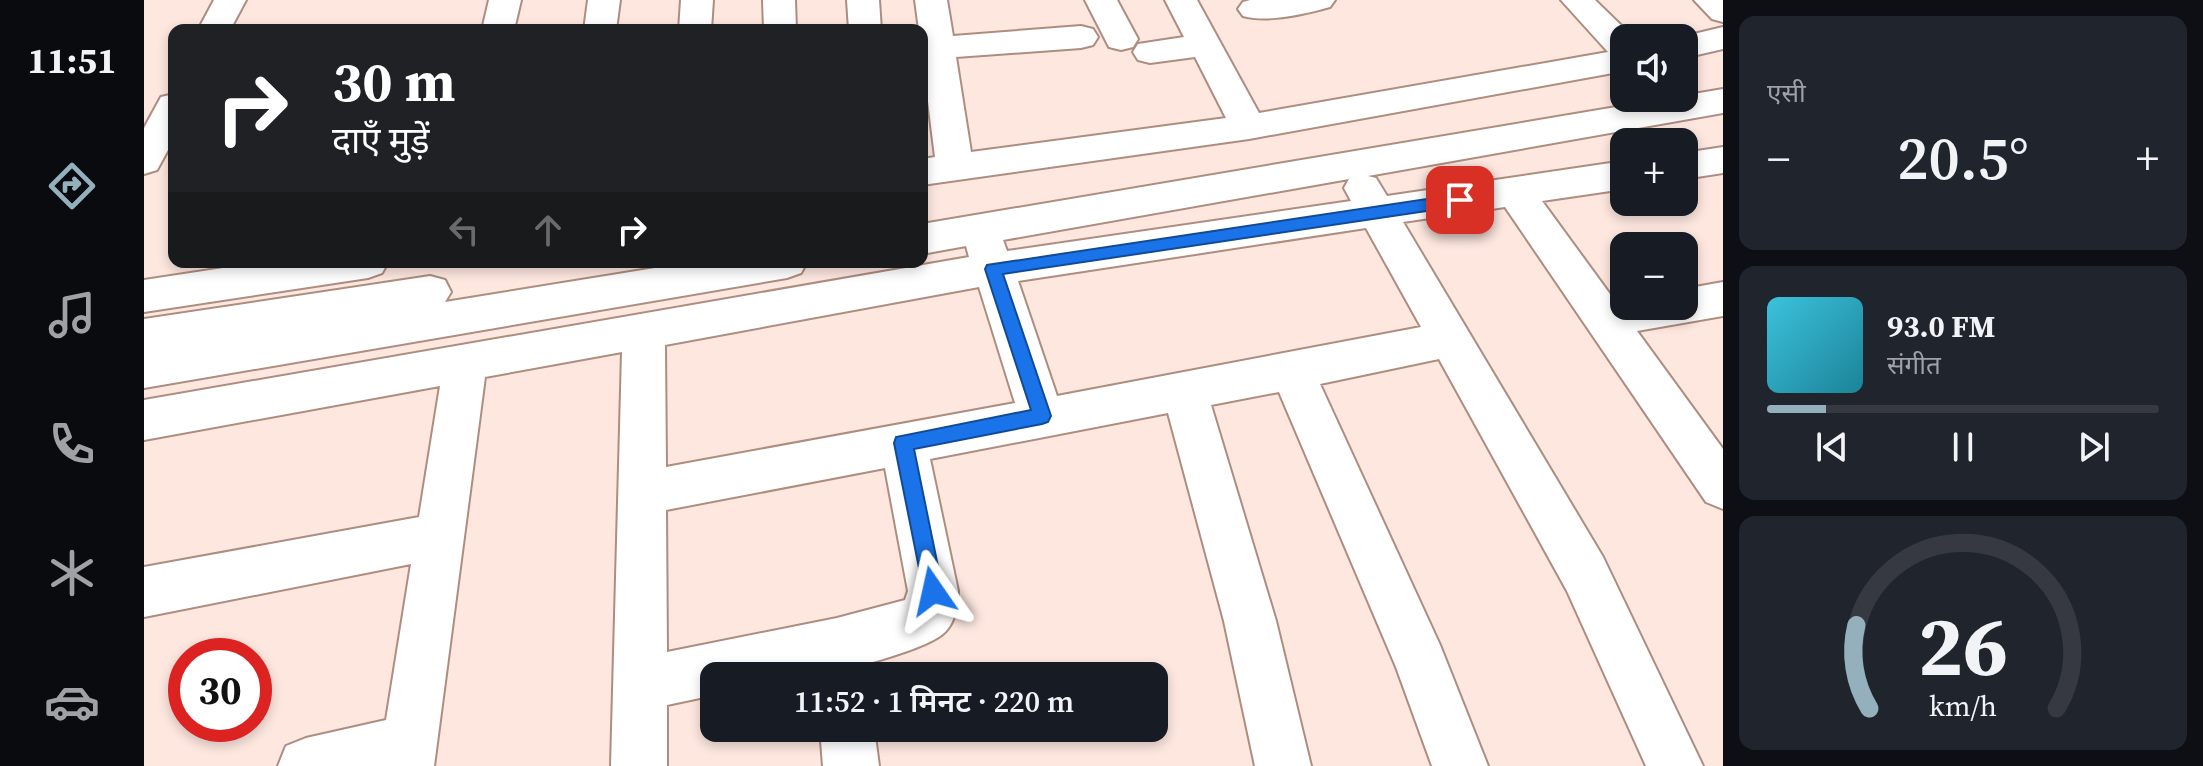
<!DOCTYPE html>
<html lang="hi">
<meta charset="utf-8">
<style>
body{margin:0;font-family:"Source Serif 4","Noto Sans Devanagari",serif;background:#20242c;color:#f1f3f6;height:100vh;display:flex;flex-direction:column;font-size:30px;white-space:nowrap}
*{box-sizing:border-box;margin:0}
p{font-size:26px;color:#9ea1a6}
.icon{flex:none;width:44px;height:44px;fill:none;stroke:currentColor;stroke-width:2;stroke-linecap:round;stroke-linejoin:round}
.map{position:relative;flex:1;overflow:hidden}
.sheet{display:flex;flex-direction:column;gap:16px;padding:16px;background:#0d0f14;width:480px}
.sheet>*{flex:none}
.banner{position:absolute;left:24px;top:24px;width:760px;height:244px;border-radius:16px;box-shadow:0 4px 12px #0003;background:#202124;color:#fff;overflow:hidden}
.controls{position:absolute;left:1466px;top:24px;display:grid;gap:16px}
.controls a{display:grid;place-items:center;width:88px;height:88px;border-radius:16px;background:#171b24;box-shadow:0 4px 12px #0003;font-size:40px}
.speed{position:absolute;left:24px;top:638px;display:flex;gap:16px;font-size:40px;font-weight:700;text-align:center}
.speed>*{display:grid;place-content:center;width:104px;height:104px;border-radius:50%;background:#171b24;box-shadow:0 4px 12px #0003;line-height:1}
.speed .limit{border:12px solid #d22;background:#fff;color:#111}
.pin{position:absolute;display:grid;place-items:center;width:68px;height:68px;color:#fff;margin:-34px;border-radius:16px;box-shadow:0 4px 12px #0006}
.me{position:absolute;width:88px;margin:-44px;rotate:349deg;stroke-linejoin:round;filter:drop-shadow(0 0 6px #0008)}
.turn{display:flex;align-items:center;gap:28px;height:168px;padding:0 32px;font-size:36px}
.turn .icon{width:104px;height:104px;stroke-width:2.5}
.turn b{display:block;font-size:56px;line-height:68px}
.lanes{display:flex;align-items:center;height:76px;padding:0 32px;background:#0003;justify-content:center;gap:40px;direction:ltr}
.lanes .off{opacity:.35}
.big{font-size:60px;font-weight:600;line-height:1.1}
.sheet .widget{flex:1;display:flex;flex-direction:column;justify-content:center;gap:12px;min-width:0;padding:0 28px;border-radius:16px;background:#20242c}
.sheet .dial{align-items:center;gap:0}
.dial svg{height:208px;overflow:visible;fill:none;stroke:#363941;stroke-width:7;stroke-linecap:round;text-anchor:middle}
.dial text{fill:#f1f3f6;stroke:none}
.song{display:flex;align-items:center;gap:24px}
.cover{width:96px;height:96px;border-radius:12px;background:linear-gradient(135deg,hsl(190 70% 55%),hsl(190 70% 35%))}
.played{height:8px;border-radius:4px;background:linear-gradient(90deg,#94b0bd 15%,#363941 15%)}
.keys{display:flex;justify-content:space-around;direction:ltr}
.heat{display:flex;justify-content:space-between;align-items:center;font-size:44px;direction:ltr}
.trip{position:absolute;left:556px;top:662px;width:468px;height:80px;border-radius:16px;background:#171b24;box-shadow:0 4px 12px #0003;font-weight:600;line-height:80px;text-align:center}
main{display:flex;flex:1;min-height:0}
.menu{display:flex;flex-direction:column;width:144px;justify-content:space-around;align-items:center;background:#090b0e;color:#9ea1a6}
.menu .icon{width:56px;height:56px}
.menu .selected{color:#94b0bd}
.menu b{font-size:36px;color:#f1f3f6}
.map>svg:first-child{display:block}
</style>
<main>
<nav class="menu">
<b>11:51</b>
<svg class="icon selected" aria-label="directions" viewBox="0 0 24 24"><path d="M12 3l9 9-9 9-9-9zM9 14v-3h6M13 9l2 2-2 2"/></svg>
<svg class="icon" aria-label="music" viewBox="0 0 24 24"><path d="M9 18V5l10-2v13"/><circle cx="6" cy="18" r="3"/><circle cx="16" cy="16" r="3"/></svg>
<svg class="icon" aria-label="phone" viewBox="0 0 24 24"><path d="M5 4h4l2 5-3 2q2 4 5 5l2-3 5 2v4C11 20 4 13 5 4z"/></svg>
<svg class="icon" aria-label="climate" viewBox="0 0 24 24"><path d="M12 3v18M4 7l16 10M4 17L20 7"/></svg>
<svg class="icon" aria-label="car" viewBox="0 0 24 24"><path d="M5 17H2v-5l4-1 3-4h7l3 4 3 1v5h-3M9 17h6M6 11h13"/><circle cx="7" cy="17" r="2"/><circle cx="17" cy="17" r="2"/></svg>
</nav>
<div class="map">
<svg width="1579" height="766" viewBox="0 0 1579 766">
<rect width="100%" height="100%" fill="#fde7df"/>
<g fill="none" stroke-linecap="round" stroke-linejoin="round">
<g stroke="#ae8d81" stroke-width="4">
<g id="minor">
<polygon points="70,0 102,0 86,30 54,30"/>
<polygon points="345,0 377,0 370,30 338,30"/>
<polygon points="444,0 476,0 472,30 440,30"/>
<polygon points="537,0 569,0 567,30 535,30"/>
<polygon points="619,0 651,0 652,30 620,30"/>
<polygon points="703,0 735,0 737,30 705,30"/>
<polygon points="771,0 803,0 809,36 937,26 949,29 954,37 949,45 937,48 812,57 827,152 1082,118 1051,57 1006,63 994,60 989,52 994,44 1040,37 1021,0 1053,0 1115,113 1464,52 1417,0 1451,0 1490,38 1480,38 1480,71 1105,139 778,185 778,159 791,157 778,54 778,30 775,30"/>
<polygon points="941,0 973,0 994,39 989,47 977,50 965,47"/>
<path d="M1106,0H1191L1186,7C1161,14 1124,23 1099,16L1094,9L1099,2Z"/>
<polygon points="1550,0 1579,0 1579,22 1568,19"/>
<polygon points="1579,27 1579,49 1540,58 1540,38 1533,38"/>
<path d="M1579,89V113L1224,176L1232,178L1243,196L1480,161V189L1398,201L1471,301L1480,300V306H1540V289L1579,282V316L1493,331L1579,449V509L1562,502L1361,207L1259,222L1459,557L1559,766H1502L1423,591L1295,359L1176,384L1296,645L1344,766H1288L1252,667L1135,392L1067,405L1132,621L1167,766H1111L1080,621L1024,413L786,459L814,591C813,605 812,620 802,631C786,650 689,674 663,676C632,678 601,676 570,676V695L523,705V766H467L478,352L341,377L290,766H134L142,746L162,738L242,720L267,564L0,617V567L275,517L296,386L0,440V400L825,257L822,246L778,254V224ZM1205,179L1200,188L1207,201L863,251L859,240ZM1222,228L1277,327L913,396L874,281ZM835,287L871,403L522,467L521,345ZM741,468L764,591L761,600L693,618L523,652L522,510Z"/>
<polygon points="30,94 30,139 13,170 0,174 0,128 17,97"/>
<polygon points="1579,147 1579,173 1540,179 1540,153"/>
<polygon points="119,262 244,262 238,273 224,278 0,312 0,280"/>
<polygon points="548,262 663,262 657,273 643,278 0,388 0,319 286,276 301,280 307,292 301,302"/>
<polygon points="676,728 730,728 735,766 679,766"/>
</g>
</g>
<use href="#minor" fill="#fff" fill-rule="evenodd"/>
</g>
<polygon fill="#1a73e8" stroke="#114b97" stroke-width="2" points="1316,194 1324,200 1316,206 859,274 907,416 904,422 898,424 770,449 799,591 796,598 789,601 781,598 750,443 752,437 887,410 841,269 843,265"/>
</svg>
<div class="controls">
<a><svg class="icon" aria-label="sound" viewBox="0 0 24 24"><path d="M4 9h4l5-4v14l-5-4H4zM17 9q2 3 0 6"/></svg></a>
<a>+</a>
<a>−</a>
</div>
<div class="speed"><div class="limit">30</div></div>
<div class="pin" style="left:1316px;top:200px;background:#d93025"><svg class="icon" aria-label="arrive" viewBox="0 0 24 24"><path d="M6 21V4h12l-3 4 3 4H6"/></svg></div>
<svg class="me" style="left:789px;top:591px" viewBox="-20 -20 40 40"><path d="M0-17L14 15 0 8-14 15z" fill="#1a73e8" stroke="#fff" stroke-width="4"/></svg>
<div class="trip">11:52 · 1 मिनट · 220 m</div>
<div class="banner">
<div class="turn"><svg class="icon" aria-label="right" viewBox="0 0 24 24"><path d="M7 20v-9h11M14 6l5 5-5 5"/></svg><div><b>30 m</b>दाएँ मुड़ें</div></div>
<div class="lanes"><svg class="icon off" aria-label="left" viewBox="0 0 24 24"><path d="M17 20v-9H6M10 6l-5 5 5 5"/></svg><svg class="icon off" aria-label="ahead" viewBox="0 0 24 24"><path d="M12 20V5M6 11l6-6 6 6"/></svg><svg class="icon" aria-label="right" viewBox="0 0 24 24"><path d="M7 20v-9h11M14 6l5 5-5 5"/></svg></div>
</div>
</div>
<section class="sheet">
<div class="widget"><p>एसी</p>
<div class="heat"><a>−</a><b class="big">20.5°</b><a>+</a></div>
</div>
<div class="widget">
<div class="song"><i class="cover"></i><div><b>93.0 FM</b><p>संगीत</p></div></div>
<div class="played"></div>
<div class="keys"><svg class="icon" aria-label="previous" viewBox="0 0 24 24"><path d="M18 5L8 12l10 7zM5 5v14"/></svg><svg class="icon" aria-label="pause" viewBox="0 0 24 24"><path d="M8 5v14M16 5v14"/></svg><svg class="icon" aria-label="next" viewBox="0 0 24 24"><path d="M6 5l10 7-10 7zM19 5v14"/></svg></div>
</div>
<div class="widget dial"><svg viewBox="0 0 100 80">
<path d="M14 69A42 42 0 1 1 86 69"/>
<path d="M14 69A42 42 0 0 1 9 37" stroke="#94b0bd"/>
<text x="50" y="56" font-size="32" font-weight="700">26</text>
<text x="50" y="72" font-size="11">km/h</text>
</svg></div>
</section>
</main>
